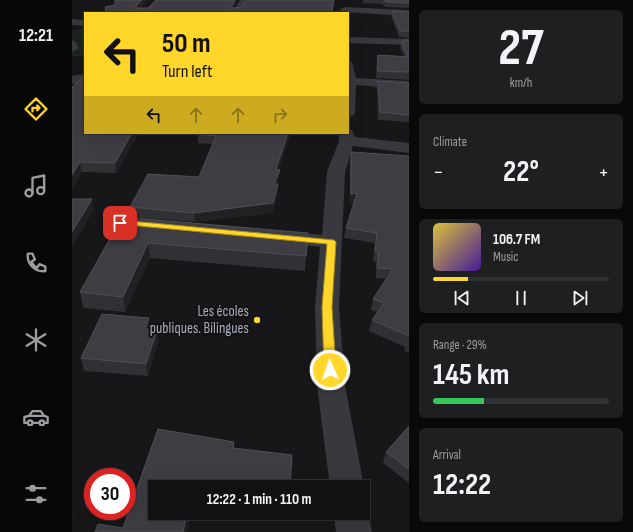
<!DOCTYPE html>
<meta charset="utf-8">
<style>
body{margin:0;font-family:"Sofia Sans Condensed",sans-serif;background:#1e1f21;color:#f1f3f6;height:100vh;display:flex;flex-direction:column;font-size:15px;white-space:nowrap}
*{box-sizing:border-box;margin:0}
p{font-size:13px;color:#9c9da0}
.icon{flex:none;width:22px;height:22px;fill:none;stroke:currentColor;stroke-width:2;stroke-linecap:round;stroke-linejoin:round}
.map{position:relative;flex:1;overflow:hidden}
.side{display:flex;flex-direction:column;gap:10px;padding:10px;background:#09090a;width:224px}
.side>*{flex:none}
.guide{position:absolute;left:12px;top:12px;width:265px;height:122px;border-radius:0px;box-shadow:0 4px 16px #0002,0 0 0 1px #303133;background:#ffd629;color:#111;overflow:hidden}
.speed{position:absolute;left:12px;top:468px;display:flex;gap:8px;font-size:20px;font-weight:700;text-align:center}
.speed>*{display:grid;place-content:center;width:52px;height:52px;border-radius:50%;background:#111113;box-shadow:0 4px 16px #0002,0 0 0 1px #303133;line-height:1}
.speed .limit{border:6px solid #d22;background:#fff;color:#111}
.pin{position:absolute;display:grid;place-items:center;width:34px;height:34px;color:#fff;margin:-17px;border-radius:8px;box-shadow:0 2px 6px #0006}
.me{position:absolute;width:44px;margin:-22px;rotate:357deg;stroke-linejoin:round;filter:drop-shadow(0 0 3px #0008)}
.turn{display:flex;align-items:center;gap:14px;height:84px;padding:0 12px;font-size:18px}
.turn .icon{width:52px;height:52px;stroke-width:2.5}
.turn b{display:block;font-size:28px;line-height:34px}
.lanes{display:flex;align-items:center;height:38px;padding:0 12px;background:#0003;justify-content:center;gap:20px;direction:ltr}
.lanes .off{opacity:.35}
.big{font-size:30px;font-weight:700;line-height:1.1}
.side .tile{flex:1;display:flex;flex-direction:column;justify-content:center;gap:6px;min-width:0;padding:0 14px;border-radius:6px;background:#1e1f21}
.side .dial{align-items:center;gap:0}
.dial b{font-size:52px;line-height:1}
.song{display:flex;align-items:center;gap:12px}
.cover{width:48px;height:48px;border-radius:6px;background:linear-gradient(135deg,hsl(50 70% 55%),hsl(260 70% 35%))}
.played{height:4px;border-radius:2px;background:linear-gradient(90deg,#ffd629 20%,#303133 20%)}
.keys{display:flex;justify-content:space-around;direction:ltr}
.heat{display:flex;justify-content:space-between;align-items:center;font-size:22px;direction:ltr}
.charge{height:6px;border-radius:3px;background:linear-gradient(90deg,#34c759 29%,#303133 0)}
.trip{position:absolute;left:76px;top:480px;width:222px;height:40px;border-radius:0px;background:#111113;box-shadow:0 4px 16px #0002,0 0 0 1px #303133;font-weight:700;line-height:40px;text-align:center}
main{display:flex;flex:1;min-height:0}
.tabs{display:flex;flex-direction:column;width:72px;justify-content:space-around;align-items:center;background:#070708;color:#9c9da0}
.tabs .icon{width:28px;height:28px}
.tabs .current{color:#ffd629}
.tabs b{font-size:18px;color:#f1f3f6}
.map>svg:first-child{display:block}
</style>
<main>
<nav class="tabs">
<b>12:21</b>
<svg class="icon current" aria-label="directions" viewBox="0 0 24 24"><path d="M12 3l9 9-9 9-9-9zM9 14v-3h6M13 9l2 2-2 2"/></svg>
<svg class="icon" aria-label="music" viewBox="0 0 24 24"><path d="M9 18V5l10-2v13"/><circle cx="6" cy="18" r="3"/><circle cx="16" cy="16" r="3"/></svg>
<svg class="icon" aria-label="phone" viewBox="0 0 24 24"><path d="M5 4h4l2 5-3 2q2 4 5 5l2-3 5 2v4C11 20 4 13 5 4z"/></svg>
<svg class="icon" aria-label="climate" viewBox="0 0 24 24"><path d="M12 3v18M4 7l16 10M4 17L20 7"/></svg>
<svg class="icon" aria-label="car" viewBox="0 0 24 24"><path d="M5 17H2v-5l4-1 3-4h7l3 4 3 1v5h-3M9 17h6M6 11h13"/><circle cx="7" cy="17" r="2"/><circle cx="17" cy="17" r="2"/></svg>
<svg class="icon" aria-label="filters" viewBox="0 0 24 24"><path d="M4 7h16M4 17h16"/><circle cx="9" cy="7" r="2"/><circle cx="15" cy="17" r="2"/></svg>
</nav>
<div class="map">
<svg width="337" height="532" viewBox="0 0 337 532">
<rect width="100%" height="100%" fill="#171719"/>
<polygon fill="#1c251f" points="13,27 13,57 0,56 0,31"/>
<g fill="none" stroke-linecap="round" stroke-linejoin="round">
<g fill="#38383f" fill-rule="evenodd">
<polygon points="168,0 176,0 170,13 160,13"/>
<polygon points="273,7 337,10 337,16 270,12 268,10 270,8"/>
<polygon points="0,19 13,20 13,26 0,25"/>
<polygon points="276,37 337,39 337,45 276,43"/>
<polygon points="0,40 5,43 6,49 0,52"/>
<polygon points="276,61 280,62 284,78 337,81 337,89 284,85 283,113 281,116 276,117"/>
<polygon points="13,74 13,82 0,84 0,76"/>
<polygon points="276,129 280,130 283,137 337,143 337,153 281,146 273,172 267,307 273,385 292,487 291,488 291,487 258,487 245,385 243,307 248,247 198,241 195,237 198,233 205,231 250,235 255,172 267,141 267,133 276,133"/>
<polygon points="291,501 296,513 300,532 264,532 262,513 291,513"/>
</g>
</g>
<g fill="#303035">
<polygon points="291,0 337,0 337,8 313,7 310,4 291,3"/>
<polygon points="320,11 337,12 337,38 327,37 319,16"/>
<polygon points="331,40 337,40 337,80 304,78 306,55 332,56 328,48 329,42 331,42"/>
<polygon points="304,81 337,83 337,122 306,120 305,89 303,88"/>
<polygon points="0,87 13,133 67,133 44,173 10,172 0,189"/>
<polygon points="219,133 206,170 207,179 205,184 206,194 200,213 123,222 60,217 58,207 127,177 141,144 126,143 126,134"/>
<polygon points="279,152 337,156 337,353 332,351 333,347 297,331 300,320 305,312 299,310 301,299 314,279 304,278 304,262 301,261 303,243 272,238 274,228 282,203 278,204 278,161"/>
<polygon points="50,217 236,233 233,271 78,258 53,312 11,308 8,292"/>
<polygon points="79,329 85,330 86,342 76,376 12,371 9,358"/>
<polygon points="337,426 337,483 311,463 314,452"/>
<polygon points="86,429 162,442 162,448 220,455 218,487 83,487 83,513 149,513 147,521 118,515 115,532 23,532 26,524 51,528"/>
</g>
<g fill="#212124">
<polygon points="70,0 77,0 65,12 64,6"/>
<polygon points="163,0 166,0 160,13 159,8"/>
<polygon points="60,133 67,133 44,173 43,163"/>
<polygon points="216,133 219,133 204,178 204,169"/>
<polygon points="8,162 10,172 0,189 0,175"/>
<polygon points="208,170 207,179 202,193 202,184"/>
<polygon points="206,184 206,194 200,213 123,222 122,213"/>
<polygon points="285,193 284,203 278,204 279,194"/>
<polygon points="20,199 22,210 0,247 0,232"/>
<polygon points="76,243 78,258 53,312 51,297"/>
<polygon points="77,318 79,330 73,329"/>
<polygon points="85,330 86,342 76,376 74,364"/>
<polygon points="115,513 118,513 118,515 115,532 111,532"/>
<polygon points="147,513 149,513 147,521"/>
</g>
<g fill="#3d3d43" stroke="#4e4f56">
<polygon points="43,0 70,0 64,6 64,8 76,8 84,0 163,0 159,8 171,7 174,0 262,0 260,13 34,13 33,7 43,5"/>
<polygon points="312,0 337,0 337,3 314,2"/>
<polygon points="320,11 337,12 337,31 328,31"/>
<polygon points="331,40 337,40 337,72 305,71 306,55 336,57 329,42 332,42"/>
<polygon points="11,77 13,77 13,133 60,133 43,163 8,162 0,175 0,87"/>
<polygon points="304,81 337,83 337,115 308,112 306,82"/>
<polygon points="126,133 216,133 204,169 208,170 202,184 206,184 201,203 122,213 58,207 76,174 127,177 144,136 126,134"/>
<polygon points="279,152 337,156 337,336 300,320 312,303 301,299 321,269 306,268 306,251 303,251 305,233 274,228 285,193 279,194"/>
<polygon points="0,199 20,199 0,232"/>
<polygon points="50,217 236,233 234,256 76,243 51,297 8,292"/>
<polygon points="30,314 77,318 73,329 85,330 74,364 9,358"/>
<polygon points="337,426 337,469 314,452"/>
<polygon points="86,429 162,442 161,448 220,455 218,487 83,487 83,513 115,513 111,532 23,532 26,524 51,528"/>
</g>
<polygon fill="#ffd629" stroke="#a68b1b" points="48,220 262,240 264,242 260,307 264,370 262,373 258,374 254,373 252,370 250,307 255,244 46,224 44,223"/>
<circle fill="#ffd629" stroke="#121214" stroke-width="1.5" cx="185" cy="320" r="4"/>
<g text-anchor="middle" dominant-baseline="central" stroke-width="4" stroke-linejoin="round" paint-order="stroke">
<g font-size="15" fill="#a8abbb" stroke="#121214" text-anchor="end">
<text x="177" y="311">Les écoles<tspan x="177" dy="17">publiques. Bilingues</tspan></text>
</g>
</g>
</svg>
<div class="speed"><div class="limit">30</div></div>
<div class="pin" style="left:48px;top:223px;background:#d93025"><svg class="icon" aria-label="arrive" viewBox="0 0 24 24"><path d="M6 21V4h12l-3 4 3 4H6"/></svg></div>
<svg class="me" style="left:258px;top:370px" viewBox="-20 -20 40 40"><circle r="17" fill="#ffd629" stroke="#fff" stroke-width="3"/><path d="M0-11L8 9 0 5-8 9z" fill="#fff"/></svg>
<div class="trip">12:22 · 1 min · 110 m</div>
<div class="guide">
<div class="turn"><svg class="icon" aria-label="left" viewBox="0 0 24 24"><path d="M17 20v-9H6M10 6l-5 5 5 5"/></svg><div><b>50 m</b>Turn left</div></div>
<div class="lanes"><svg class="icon" aria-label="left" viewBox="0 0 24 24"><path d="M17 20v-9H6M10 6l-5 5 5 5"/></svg><svg class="icon off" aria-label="ahead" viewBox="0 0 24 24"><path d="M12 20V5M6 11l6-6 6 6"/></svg><svg class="icon off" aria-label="ahead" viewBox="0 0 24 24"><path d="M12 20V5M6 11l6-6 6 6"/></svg><svg class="icon off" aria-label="right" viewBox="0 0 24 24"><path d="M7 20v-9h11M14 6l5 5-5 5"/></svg></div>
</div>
</div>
<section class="side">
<div class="tile dial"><b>27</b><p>km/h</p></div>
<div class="tile"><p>Climate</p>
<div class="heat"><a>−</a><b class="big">22°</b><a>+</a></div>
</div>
<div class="tile">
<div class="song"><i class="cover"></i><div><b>106.7 FM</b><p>Music</p></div></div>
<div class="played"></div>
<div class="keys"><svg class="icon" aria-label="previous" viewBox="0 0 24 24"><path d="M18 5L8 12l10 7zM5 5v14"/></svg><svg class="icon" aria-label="pause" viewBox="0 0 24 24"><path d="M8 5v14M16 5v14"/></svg><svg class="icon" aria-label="next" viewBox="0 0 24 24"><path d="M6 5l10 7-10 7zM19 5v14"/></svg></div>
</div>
<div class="tile"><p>Range · 29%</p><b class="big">145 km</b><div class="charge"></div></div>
<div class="tile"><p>Arrival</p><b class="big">12:22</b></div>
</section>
</main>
